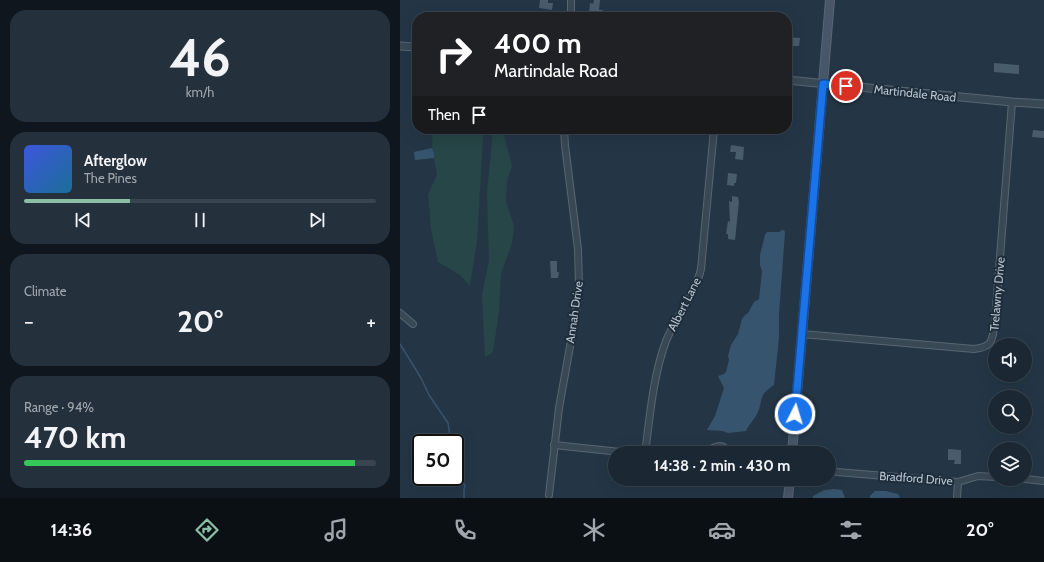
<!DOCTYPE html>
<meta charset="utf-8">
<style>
body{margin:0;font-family:Cabin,sans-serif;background:#24303c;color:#f1f3f6;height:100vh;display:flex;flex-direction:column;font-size:15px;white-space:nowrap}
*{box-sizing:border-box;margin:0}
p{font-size:13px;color:#a0a6ac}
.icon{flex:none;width:22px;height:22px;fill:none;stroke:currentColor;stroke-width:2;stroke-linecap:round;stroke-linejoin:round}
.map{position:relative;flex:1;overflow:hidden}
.details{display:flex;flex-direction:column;gap:10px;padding:10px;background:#0f161d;width:400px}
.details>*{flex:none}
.top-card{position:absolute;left:12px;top:12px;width:380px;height:122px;border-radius:16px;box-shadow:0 4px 16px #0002,0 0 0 1px #39444f;background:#202124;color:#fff;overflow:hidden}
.buttons{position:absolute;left:588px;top:338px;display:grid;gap:8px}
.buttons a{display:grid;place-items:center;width:44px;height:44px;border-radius:50%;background:#1b2834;box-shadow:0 4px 16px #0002,0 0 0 1px #39444f;font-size:20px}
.speed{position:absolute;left:12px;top:434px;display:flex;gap:8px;font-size:20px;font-weight:700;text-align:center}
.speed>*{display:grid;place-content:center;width:52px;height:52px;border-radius:50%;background:#1b2834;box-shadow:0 4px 16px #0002,0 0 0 1px #39444f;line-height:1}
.speed .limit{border:2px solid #111;border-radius:6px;background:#fff;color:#111}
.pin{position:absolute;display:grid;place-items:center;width:34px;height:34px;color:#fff;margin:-17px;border:2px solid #fff;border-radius:50%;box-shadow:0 1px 4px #0007}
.me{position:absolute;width:44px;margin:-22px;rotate:5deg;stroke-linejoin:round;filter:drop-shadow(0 0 3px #0008)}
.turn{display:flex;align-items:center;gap:14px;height:84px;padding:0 16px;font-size:18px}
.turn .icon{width:52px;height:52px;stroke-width:2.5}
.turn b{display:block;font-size:28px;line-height:34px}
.then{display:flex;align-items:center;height:38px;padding:0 16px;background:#0003;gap:8px;font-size:15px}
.big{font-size:30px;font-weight:700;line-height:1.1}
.details .widget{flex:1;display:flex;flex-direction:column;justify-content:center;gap:6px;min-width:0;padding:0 14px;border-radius:16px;background:#24303c}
.details .dial{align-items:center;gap:0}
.dial b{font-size:52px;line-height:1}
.song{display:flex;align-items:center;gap:12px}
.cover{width:48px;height:48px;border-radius:6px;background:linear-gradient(135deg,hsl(230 70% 55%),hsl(200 70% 35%))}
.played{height:4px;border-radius:2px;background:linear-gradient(90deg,#8abfa5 30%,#39444f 30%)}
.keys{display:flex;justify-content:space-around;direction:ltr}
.heat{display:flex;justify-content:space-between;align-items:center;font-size:22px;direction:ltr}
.charge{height:6px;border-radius:3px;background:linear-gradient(90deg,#34c759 94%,#39444f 0)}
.trip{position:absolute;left:208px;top:446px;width:228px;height:40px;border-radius:20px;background:#1b2834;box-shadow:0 4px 16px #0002,0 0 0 1px #39444f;font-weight:700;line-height:40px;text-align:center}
.tabs{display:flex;height:64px;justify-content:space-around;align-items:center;background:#0b1015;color:#a0a6ac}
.tabs .icon{width:28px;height:28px}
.tabs .current{color:#8abfa5}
.tabs b{font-size:18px;color:#f1f3f6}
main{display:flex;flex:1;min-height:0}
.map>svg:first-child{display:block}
</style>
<main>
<section class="details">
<div class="widget dial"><b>46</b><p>km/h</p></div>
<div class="widget">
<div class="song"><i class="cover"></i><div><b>Afterglow</b><p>The Pines</p></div></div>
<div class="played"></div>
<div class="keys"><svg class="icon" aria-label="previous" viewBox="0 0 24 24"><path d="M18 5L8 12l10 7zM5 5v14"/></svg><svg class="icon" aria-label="pause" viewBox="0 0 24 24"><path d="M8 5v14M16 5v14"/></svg><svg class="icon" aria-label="next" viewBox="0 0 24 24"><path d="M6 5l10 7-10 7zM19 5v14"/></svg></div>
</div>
<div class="widget"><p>Climate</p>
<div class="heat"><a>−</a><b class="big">20°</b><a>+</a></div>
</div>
<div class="widget"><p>Range · 94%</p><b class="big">470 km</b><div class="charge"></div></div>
</section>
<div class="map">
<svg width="644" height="498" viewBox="0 0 644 498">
<rect width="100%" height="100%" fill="#243646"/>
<g fill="#274647">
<polygon points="33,129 81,129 83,138 77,241 70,286 60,275 38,262 31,229 28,195 37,174 34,158 34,153 32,148"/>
<polygon points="93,129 98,129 104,135 112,166 107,181 106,201 114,226 112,243 101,274 99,312 93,352 85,357 82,295 89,260 87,194"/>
</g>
<g fill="#37546e">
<polygon points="32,148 34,153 34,158 15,160 14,152"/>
<path d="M382,230H384L385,232L379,314V337L374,385C358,396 364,396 358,412C355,419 349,424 346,431L328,433L323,431L307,430L315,416L324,388L318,376L324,374L326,372L329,360L328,356L331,345L338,334L342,319L345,315L348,313L354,302L359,299L362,271L360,265V255L365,235L367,232H379Z"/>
<polygon points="434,489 442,490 445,498 413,498 413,496 424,490"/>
<polygon points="475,491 486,491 498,494 500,498 470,498 470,496"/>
</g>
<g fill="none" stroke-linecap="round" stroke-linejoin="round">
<g stroke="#37546e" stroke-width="1.5">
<polyline points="0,344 21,378 29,395 48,423 51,443"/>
<path d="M55,458C56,467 57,480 65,485L64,489V498"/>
</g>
</g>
<g fill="#485c6c">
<polygon points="140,0 148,0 148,3 153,3 152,10 139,8"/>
<polygon points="194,0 200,0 199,10 203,10 202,15 189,13 190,3 193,4"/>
<polygon points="387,37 400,38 399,46 392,46 390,61 387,61"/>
<polygon points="594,63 619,65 619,74 594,72"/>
<polygon points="633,130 644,131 644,138 632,137"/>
<polygon points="331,145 344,147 343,160 335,159 336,152 330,152"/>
<polygon points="328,173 337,174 336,183 334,183 334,186 327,185"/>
<polygon points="332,196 338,197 339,202 335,240 328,239 328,234 326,234 328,221 330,222 329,201 332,202"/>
<polygon points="150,261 157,261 157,272 159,272 158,278 151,278"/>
<polygon points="548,449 561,450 561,464 554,464 555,460 548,460"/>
</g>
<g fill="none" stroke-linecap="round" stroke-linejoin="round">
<g stroke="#586672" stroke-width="8">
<g id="minor">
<polyline points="171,17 171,0"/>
<polyline points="0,313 13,324"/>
<path d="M402,334L574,349C594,347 592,339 595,322L612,102"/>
<polyline points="154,445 230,453"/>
<path d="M245,453C250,416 253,376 266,341C276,316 295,295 301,269L314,129"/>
<path d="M310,453L313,448C320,444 325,446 327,453"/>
<polyline points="429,470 437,472 558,482 578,476 595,477"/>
<polyline points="399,479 411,479"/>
<polyline points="625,479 644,481"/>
<polyline points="149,495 159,408 176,313 179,284 178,249 165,145 164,129"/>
<polyline points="557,498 558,482"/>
</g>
</g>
<g stroke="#586672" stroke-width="9">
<g id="tertiary">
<polyline points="0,46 17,47"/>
<polyline points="387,80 612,102 644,104"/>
</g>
</g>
<g stroke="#586672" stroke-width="10">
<g id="secondary">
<polyline points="392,453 430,0"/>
<polyline points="388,498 390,479"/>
</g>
</g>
<use href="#minor" stroke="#394855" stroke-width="6"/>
<use href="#tertiary" stroke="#394855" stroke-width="7"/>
<use href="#secondary" stroke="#475769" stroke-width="8"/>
</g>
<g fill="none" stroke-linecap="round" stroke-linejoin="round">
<g stroke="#114b97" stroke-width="10">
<polyline id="route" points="395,414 423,84 446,86"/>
</g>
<use href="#route" stroke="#1a73e8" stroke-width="7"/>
</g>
<g text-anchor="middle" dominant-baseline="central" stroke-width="4" stroke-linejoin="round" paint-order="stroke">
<g font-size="12" fill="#b7c3ce" stroke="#1e2d3b">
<text transform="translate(515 93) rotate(6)">Martindale Road</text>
<text transform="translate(597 294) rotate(-85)">Trelawny Drive</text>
<text transform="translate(284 304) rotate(-63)">Albert Lane</text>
<text transform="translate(174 312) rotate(-82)">Annah Drive</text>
<text transform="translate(516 478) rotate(4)">Bradford Drive</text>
</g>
</g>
</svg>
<div class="buttons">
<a><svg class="icon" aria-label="sound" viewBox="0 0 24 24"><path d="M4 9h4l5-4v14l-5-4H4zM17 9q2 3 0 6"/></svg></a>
<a><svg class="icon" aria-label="search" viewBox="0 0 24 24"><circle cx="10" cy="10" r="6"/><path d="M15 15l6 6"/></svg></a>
<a><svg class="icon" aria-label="layers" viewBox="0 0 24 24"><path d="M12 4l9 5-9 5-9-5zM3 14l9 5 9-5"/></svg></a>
</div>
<div class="speed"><div class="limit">50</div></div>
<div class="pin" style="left:446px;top:86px;background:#d93025"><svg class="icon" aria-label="arrive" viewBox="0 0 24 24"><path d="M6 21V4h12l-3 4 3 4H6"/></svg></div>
<svg class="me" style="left:395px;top:414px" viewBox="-20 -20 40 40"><circle r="17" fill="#1a73e8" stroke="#fff" stroke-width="3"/><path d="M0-11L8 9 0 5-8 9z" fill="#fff"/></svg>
<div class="trip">14:38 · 2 min · 430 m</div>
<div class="top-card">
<div class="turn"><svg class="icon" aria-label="right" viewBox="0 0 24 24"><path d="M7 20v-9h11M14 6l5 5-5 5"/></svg><div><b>400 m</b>Martindale Road</div></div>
<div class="then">Then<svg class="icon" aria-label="arrive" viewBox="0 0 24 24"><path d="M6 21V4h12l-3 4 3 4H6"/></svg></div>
</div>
</div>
</main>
<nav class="tabs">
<b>14:36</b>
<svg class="icon current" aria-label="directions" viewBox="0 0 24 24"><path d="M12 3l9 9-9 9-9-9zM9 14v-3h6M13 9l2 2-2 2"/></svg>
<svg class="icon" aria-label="music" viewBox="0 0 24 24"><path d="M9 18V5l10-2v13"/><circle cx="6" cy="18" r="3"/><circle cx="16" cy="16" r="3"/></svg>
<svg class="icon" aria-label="phone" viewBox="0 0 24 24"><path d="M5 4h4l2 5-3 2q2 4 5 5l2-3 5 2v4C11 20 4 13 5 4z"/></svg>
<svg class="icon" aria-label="climate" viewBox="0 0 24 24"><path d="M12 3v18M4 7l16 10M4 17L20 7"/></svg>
<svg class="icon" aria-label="car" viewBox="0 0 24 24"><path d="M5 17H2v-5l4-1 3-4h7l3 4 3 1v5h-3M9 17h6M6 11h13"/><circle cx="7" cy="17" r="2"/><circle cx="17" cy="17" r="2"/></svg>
<svg class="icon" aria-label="filters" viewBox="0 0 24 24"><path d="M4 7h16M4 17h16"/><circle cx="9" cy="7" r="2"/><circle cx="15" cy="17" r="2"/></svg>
<b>20°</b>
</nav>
